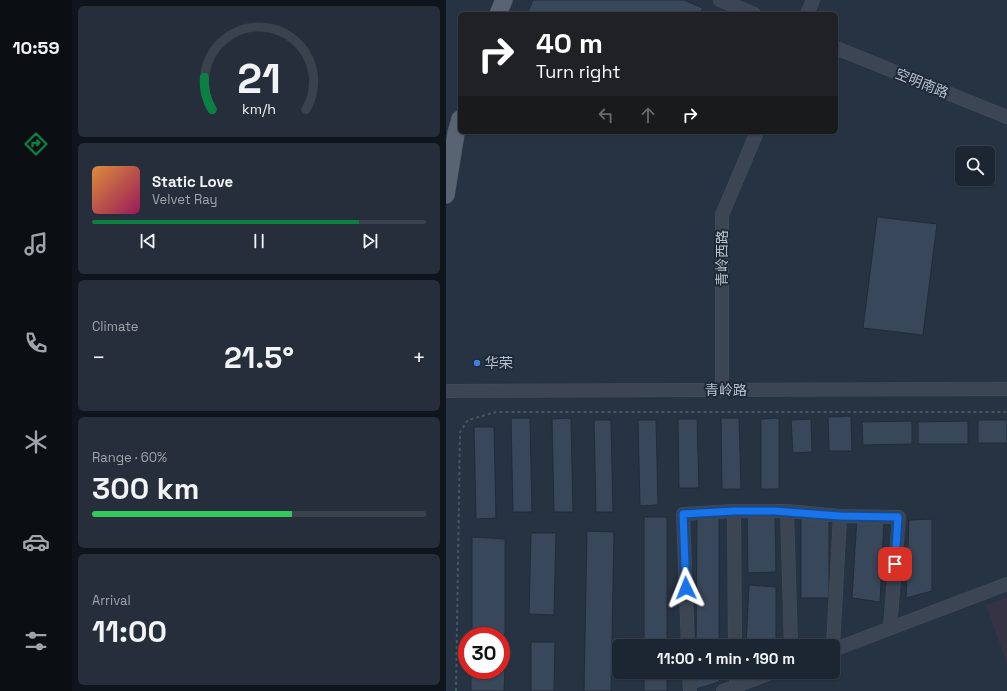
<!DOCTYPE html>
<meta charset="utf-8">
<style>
body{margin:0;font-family:"Space Grotesk","Noto Sans SC",sans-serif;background:#252e3a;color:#f1f3f6;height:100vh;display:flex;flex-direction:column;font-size:15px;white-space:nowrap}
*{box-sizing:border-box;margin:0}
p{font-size:13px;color:#a0a5ac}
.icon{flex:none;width:22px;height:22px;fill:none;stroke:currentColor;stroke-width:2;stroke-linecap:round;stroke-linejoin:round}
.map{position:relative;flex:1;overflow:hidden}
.panel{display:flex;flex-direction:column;gap:6px;padding:6px;background:#0f151c;width:374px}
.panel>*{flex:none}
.top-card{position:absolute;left:12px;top:12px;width:380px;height:122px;border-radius:6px;box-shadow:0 1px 3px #0004,0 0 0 1px #3a434d;background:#202124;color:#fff;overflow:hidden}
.fabs{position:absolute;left:509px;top:146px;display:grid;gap:8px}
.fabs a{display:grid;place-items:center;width:40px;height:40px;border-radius:6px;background:#1c2632;box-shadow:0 1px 3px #0004,0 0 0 1px #3a434d;font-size:20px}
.speed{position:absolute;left:12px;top:627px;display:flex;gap:8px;font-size:20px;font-weight:700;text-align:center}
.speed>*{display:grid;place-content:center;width:52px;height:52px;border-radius:50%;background:#1c2632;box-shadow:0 1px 3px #0004,0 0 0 1px #3a434d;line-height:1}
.speed .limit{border:6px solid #d22;background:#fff;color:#111}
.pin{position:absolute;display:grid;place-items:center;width:34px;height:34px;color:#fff;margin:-17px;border-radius:8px;box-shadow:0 2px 6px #0006}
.me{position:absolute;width:44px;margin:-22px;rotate:358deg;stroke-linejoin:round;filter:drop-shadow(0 0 3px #0008)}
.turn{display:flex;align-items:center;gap:14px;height:84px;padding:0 12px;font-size:18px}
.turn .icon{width:52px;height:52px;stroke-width:2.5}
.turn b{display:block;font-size:28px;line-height:34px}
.lanes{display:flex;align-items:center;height:38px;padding:0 12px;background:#0003;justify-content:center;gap:20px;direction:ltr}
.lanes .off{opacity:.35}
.big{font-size:30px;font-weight:700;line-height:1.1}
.panel .card{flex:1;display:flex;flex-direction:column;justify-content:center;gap:6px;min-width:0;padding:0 14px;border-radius:6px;background:#252e3a}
.panel .dial{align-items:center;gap:0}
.dial svg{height:104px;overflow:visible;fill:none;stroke:#3a434d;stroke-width:7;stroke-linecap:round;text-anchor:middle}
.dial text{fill:#f1f3f6;stroke:none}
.song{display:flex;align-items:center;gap:12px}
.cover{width:48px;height:48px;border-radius:6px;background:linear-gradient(135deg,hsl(30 70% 55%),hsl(330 70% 35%))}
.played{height:4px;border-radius:2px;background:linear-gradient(90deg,#0b8043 80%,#3a434d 80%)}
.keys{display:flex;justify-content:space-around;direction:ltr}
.heat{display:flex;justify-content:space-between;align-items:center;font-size:22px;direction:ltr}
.charge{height:6px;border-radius:3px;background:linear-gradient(90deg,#34c759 60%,#3a434d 0)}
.trip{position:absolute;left:166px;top:639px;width:228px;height:40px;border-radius:6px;background:#1c2632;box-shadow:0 1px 3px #0004,0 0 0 1px #3a434d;font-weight:700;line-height:40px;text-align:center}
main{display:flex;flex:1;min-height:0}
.dock{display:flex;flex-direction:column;width:72px;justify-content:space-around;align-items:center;background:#0b0f14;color:#a0a5ac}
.dock .icon{width:28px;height:28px}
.dock .current{color:#0b8043}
.dock b{font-size:18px;color:#f1f3f6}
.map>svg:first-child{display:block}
</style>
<main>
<nav class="dock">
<b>10:59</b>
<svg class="icon current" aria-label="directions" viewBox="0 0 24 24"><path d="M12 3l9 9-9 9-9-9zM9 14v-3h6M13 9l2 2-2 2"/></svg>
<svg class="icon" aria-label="music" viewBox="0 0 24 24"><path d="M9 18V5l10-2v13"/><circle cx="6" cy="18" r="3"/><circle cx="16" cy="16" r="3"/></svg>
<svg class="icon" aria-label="phone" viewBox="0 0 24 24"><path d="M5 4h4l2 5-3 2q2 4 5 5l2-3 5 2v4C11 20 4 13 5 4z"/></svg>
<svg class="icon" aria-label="climate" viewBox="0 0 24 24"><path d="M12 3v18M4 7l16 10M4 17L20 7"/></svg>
<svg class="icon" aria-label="car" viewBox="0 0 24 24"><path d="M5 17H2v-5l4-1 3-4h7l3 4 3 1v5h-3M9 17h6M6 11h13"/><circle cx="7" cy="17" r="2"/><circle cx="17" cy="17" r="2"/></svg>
<svg class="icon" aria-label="filters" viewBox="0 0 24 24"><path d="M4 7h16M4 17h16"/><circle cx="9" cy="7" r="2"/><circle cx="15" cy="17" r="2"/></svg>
</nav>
<section class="panel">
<div class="card dial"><svg viewBox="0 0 100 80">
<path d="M14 69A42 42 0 1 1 86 69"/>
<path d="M14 69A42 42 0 0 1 8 44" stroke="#0b8043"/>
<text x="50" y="56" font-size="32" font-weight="700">21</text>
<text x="50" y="72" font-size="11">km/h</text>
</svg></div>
<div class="card">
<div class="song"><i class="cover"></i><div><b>Static Love</b><p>Velvet Ray</p></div></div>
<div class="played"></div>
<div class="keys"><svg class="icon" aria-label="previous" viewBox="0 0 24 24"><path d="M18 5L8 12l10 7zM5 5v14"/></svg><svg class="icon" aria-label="pause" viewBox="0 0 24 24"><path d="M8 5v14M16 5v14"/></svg><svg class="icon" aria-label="next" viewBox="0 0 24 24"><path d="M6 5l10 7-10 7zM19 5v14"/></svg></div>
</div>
<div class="card"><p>Climate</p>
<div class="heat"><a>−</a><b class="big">21.5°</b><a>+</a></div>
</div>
<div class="card"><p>Range · 60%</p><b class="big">300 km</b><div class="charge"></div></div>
<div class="card"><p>Arrival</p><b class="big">11:00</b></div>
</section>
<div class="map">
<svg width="561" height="691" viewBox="0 0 561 691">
<rect width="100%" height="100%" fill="#263343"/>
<polygon fill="#353344" points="561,597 561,664 540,605"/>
<g fill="#384759" stroke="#212c3a">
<polygon points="87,0 238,0 257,8 254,14 81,14"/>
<polygon points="431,217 491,224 477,335 417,328"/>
<polygon points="405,416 406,451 383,451 382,417"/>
<polygon points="65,418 84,418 86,512 67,512"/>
<polygon points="125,418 127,512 108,512 106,419"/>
<polygon points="275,418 293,418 295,489 276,489"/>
<polygon points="333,418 333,489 315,489 315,419"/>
<polygon points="232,419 251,419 253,488 233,488"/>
<polygon points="365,419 366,452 347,453 345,420"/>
<polygon points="148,420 165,420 167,512 150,512"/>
<polygon points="192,420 210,420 212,505 194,506"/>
<rect x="532" y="420" width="29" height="23"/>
<polygon points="466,421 466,444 417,445 416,422"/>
<polygon points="522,421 522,444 472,444 472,422"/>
<polygon points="28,427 48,427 50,518 30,519"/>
<polygon points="301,514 329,514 330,572 302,573"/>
<polygon points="251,515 273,515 273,646 250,646"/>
<rect x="355" y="515" width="28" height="83"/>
<rect x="198" y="517" width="23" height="129"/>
<polygon points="411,517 438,519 434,602 406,598"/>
<polygon points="486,519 486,591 460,598 463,520"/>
<polygon points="141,531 168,532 165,691 138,691"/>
<polygon points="85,533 110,533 108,615 83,614"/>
<polygon points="26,537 59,539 59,635 26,636"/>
<polygon points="303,585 330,587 330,646 300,646"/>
<polygon points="85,642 109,642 108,691 85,691"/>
<polygon points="55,668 59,668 58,691 25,691 25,670 55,670"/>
<rect x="198" y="672" width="23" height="19"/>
<polygon points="250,672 273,672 273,682 250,689"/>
</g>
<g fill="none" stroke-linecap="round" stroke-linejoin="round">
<g stroke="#444e5c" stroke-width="14">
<g id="minor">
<polyline points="274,0 308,14"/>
<polyline points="361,14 367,0"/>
<polyline points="390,48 561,117"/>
<polyline points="276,390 276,215 311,132"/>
<polyline points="0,391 561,389"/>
<polyline points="288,511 289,646"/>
<polyline points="341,511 345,646"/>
<polyline points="242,646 237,514 288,511 341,511 394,516 453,517 444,628"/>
<polyline points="387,646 394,516"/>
<polyline points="387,650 561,584"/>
<polyline points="243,672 244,691"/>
<polyline points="290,672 290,686"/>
<polyline points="277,691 327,672"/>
</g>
</g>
<g stroke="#444e5c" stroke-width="18">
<g id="major">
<polyline points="52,14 58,0"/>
<polyline points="0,195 10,133 14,119"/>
</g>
</g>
<polyline stroke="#425a5c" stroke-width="2" stroke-dasharray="3 3" stroke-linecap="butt" points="10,691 14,432 22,420 50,412 561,412"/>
<use href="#minor" stroke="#3b4553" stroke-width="13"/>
<use href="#major" stroke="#596473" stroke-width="17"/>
</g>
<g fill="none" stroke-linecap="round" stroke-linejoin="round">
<g stroke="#114b97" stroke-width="10">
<polyline id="route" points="240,588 237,514 288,511 328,511 394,516 452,517 449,564"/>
</g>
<use href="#route" stroke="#1a73e8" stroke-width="7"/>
</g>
<circle fill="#3f7fe0" stroke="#1f2a38" stroke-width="1.5" cx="31" cy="363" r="4"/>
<g text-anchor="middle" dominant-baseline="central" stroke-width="4" stroke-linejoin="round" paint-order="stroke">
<g font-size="14" fill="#b8c0cd" stroke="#1f2a38">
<text transform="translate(476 83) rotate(22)">空明南路</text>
<text transform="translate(276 258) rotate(-90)">青岭西路</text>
<text x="280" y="390">青岭路</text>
</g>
<g font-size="14" fill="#b8c0cd" stroke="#1f2a38" text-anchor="start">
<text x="39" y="363">华荣</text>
</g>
</g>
</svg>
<div class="fabs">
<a><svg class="icon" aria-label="search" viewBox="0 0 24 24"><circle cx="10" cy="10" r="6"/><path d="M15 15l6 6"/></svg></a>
</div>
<div class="speed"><div class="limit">30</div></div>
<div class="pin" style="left:449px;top:564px;background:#d93025"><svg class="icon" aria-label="arrive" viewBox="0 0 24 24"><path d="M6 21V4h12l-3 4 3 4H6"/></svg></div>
<svg class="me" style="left:240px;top:588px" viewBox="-20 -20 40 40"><path d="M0-17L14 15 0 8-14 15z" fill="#1a73e8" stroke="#fff" stroke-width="4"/></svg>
<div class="trip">11:00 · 1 min · 190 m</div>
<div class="top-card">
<div class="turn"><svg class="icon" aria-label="right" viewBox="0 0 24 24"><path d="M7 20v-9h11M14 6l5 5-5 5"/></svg><div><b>40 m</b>Turn right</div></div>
<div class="lanes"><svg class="icon off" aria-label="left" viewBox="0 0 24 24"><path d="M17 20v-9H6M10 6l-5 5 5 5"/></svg><svg class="icon off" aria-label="ahead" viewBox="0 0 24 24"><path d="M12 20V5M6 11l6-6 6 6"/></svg><svg class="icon" aria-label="right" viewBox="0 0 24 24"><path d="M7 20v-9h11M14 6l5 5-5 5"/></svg></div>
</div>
</div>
</main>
